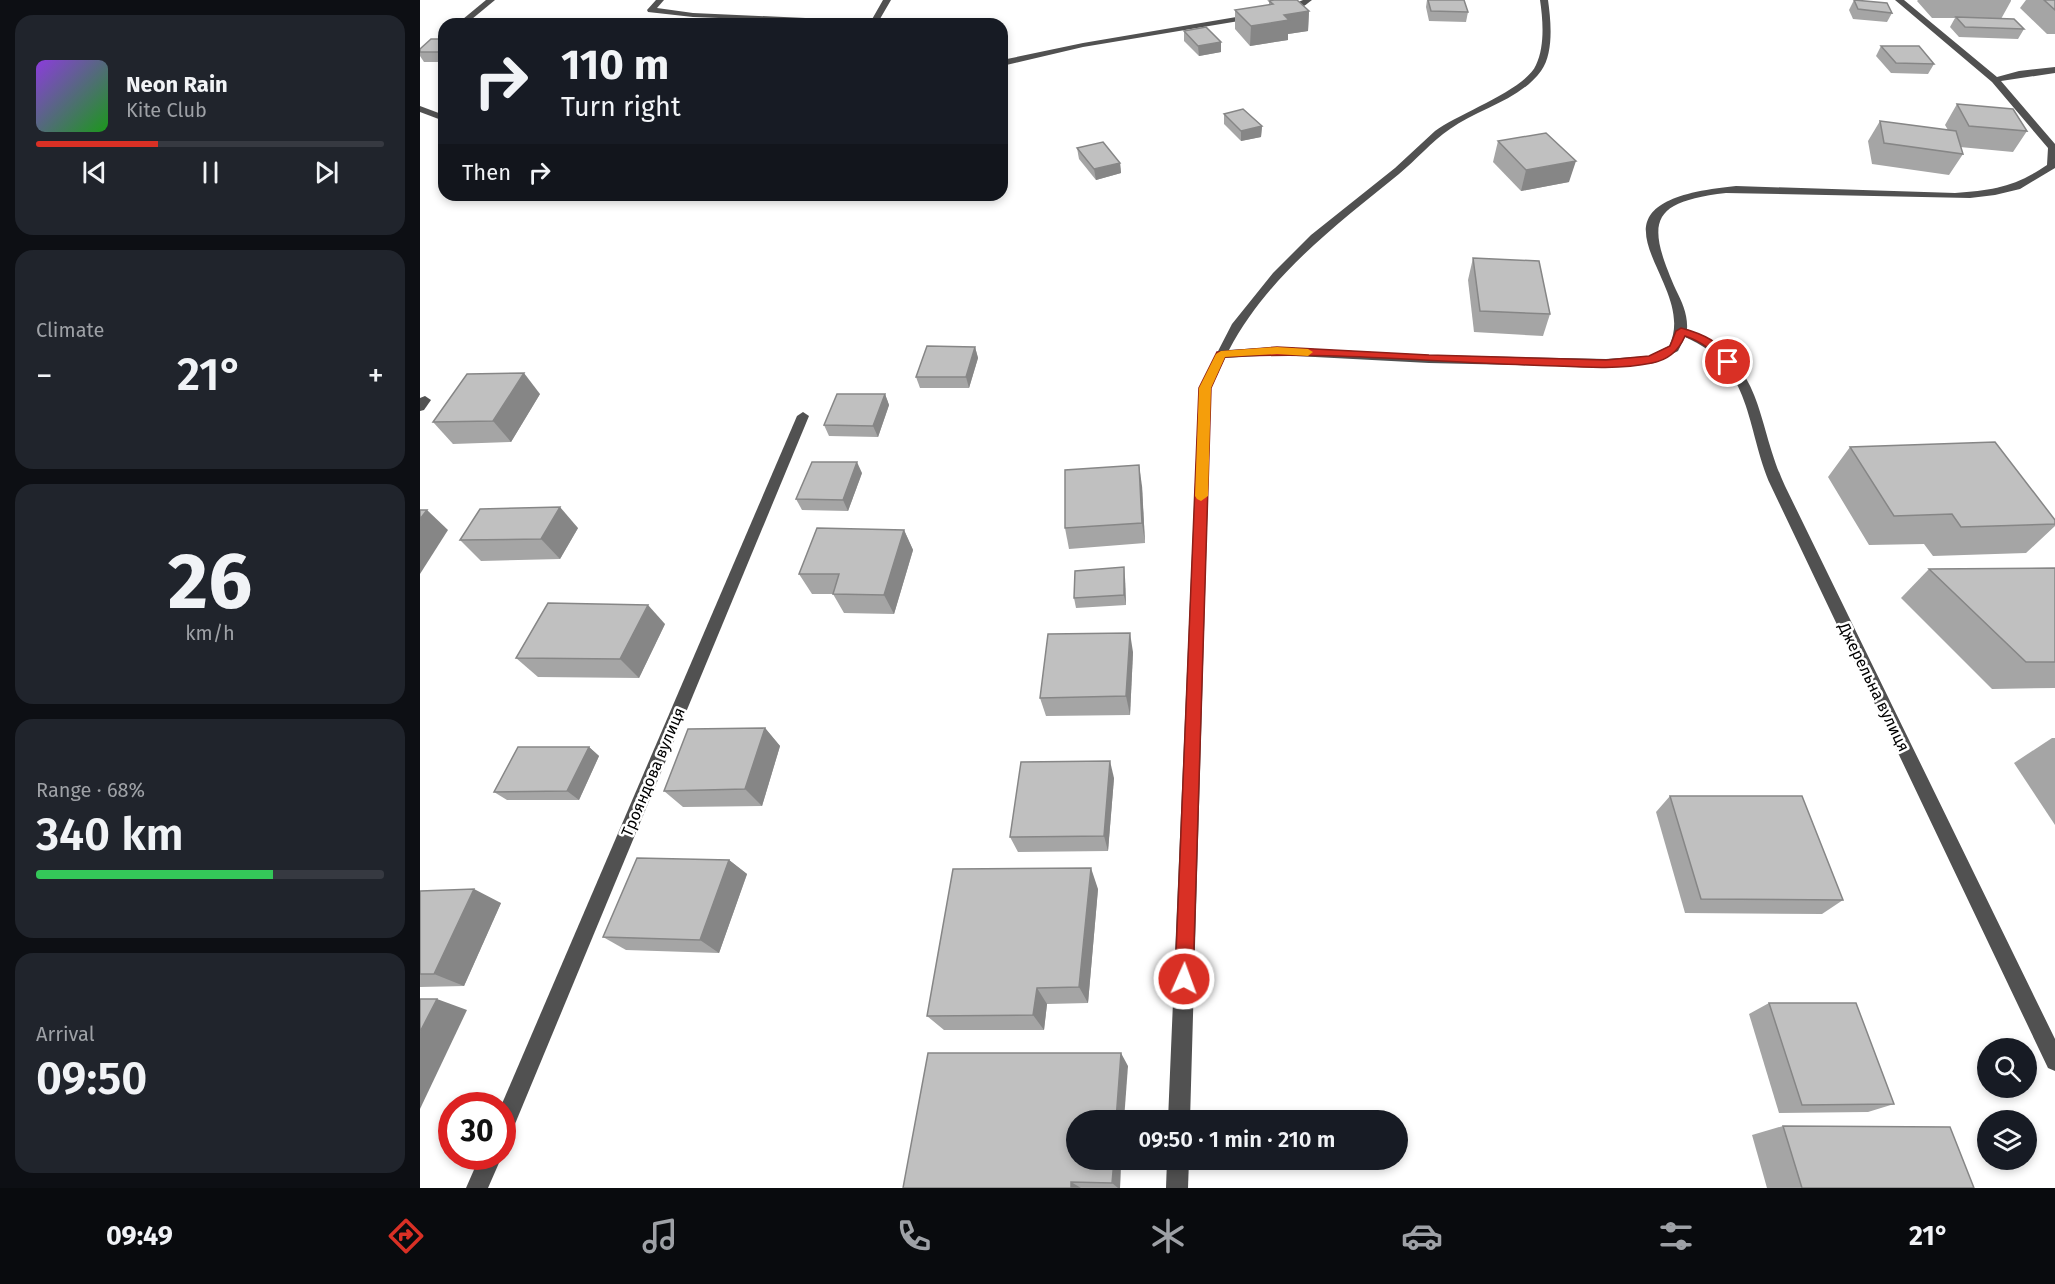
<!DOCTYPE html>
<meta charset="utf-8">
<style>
body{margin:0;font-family:"Fira Sans",sans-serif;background:#20242c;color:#f1f3f6;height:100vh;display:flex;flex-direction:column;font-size:22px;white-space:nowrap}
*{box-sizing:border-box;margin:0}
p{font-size:20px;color:#9ea1a6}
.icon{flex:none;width:33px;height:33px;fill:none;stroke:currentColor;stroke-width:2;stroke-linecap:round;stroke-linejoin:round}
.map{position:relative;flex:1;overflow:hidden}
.panel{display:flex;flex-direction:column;gap:15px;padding:15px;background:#0d0f14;width:420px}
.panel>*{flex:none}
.banner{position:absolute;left:18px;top:18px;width:570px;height:183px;border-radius:18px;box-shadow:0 3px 9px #0003;background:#171b24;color:#f1f3f6;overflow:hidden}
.buttons{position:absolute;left:1557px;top:1038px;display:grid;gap:12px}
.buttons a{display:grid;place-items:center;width:60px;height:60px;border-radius:50%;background:#171b24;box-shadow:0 3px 9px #0003;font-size:30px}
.speed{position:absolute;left:18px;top:1092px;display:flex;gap:12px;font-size:30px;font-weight:700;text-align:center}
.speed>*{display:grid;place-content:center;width:78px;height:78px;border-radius:50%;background:#171b24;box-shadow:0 3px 9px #0003;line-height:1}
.speed .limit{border:9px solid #d22;background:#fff;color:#111}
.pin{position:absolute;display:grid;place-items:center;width:51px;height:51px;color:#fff;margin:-26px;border:3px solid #fff;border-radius:50%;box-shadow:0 2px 6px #0007}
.me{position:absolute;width:66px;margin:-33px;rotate:2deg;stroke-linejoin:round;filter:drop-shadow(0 0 4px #0008)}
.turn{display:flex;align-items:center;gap:21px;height:126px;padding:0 24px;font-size:27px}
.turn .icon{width:78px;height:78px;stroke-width:2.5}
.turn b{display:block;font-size:42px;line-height:51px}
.then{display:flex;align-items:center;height:57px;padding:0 24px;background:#0003;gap:12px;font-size:22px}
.big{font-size:45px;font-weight:600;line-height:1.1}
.panel .widget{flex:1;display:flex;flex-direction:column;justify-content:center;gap:9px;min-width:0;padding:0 21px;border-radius:18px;background:#20242c}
.panel .dial{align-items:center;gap:0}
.dial b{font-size:78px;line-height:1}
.song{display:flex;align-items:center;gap:18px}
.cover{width:72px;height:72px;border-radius:9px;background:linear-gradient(135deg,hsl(270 70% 55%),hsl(120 70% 35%))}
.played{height:6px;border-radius:3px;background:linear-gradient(90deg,#d93025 35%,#363941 35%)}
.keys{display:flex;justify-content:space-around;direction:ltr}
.heat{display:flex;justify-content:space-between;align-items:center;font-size:33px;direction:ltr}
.charge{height:9px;border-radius:4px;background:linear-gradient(90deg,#34c759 68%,#363941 0)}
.trip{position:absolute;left:646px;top:1110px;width:342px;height:60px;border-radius:30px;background:#171b24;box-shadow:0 3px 9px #0003;font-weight:600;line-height:60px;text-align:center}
.dock{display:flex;height:96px;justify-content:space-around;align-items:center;background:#090b0e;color:#9ea1a6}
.dock .icon{width:42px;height:42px}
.dock .on{color:#d93025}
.dock b{font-size:27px;color:#f1f3f6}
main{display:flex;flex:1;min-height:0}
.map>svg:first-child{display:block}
</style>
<main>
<section class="panel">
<div class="widget">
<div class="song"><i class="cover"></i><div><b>Neon Rain</b><p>Kite Club</p></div></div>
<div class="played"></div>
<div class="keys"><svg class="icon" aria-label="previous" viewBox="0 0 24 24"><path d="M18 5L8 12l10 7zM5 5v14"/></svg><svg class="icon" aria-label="pause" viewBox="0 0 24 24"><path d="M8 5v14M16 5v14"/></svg><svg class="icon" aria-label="next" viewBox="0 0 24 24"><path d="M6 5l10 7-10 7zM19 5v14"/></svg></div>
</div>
<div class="widget"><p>Climate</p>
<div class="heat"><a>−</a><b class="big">21°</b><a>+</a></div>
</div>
<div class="widget dial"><b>26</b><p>km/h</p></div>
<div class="widget"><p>Range · 68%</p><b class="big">340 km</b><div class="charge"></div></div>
<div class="widget"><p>Arrival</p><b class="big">09:50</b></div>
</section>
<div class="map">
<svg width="1635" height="1188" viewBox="0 0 1635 1188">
<rect width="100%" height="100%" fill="#fff"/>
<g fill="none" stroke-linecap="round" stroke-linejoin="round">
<g fill="#515151" fill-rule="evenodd">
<polygon points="66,0 75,0 46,24 37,24"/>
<polygon points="236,0 244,0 237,8 273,13 451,21 463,0 471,0 457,24 273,17 228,12 227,10"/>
<path d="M883,0H892C883,7 871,16 860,10Z"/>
<path d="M1120,0H1128C1131,21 1134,53 1121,71C1100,100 1058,109 1030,129C1011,142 996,160 979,174C915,226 848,276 809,350L857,347L1009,355L1186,359L1229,356L1249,346C1282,280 1140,203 1316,186L1535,193C1573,190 1595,187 1627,165L1628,148L1572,82L1475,0H1484L1577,77L1599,71L1635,67V73L1581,81L1635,144V168L1600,189L1575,195L1550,198L1306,193C1229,202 1226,222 1256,290C1262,302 1268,315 1267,329C1347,364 1334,419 1365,486L1635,1039V1071L1628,1068L1351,486C1325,427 1334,367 1265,337L1258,351L1235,363L1186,367L1009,363L857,355L805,358L791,388L770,1120H748L779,388L812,324L853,273L891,235L975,168L1015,131C1039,113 1105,90 1116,65C1125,46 1123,20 1120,0Z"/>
<polygon points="834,14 837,14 837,18 663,47 582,66 582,60 663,43"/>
<polygon points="0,106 24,115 24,121 0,112"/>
<polygon points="5,396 11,400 4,410 0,411 0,398"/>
<polygon points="383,412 389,416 90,1136 82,1139 81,1106 377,416"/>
<polygon points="60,1156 82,1156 68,1188 46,1188"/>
<polygon points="747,1160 769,1160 768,1188 746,1188"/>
</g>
</g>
<g fill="#a5a5a5">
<polygon points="1007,0 1044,0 1048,12 1046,22 1009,21 1006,7"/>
<polygon points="1434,0 1472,13 1467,22 1433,19 1429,10"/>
<polygon points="1498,0 1591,0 1591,1 1581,19 1604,29 1598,39 1539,37 1530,27 1535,18 1512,18 1497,1"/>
<polygon points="1606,0 1635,0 1635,34 1627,34 1600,8"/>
<polygon points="849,1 889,11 888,31 868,34 868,40 830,46 815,29 815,10 849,5"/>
<polygon points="764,31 801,42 801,52 779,56 764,41"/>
<polygon points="24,39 24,62 4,62 0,56 0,52"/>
<polygon points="1461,46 1514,64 1508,74 1471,73 1456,56"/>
<polygon points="1537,104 1607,131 1593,152 1540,147 1543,154 1529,175 1452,164 1448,141 1460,121 1528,130 1525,125"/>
<polygon points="804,114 842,126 841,137 821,141 804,124"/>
<polygon points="1078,141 1149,182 1101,191 1073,162"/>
<polygon points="657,148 700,163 701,173 676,180 659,159"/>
<polygon points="1053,258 1130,314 1123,336 1054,332 1048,280"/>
<polygon points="555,347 558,358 549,388 500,388 496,377"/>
<polygon points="120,394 91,442 33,444 13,422"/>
<polygon points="465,394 469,405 458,437 409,436 404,425"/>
<polygon points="1430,447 1635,520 1635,526 1606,553 1513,556 1504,544 1449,545 1408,477"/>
<polygon points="442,473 428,511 382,510 376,499"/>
<polygon points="722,486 725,543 649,549 645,528"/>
<polygon points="158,528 140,559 61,561 40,540"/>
<polygon points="484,530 493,550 474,614 424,613 413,594 392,594 379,574"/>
<polygon points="1635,568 1635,688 1572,689 1481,598 1509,569"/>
<polygon points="705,578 706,605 656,608 654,598"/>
<polygon points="245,624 219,678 118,677 96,658"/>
<polygon points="713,652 710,715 626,716 620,698"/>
<polygon points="345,728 360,746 342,806 263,807 244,791"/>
<polygon points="1632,738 1635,738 1635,825 1594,763"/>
<polygon points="169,747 179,756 159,800 87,800 74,792"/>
<polygon points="694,778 688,851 598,852 590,837"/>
<polygon points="1250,796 1423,900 1402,914 1265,913 1236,812"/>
<polygon points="309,860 327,874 299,953 206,950 183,937"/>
<polygon points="678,889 668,1003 627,1004 624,1030 524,1030 507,1016"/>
<polygon points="0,891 81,903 44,986 0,987"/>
<polygon points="1349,1003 1474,1104 1448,1112 1359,1113 1329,1014"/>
<polygon points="708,1066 657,1160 701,1160 700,1188 483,1188"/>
<polygon points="1363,1126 1554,1188 1347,1188 1332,1135"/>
</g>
<g fill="#868686">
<polygon points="889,11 888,31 868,34 868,40 830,46 831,26 864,15"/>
<polygon points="801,42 801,52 779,56 778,46"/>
<polygon points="24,46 24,61 18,52"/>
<polygon points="842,126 841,137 821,141 821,131"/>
<polygon points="1156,161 1149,182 1101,191 1106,170"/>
<polygon points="700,163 701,173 676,180 674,169"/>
<polygon points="555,347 558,358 549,388 546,377"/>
<polygon points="104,373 120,394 91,442 73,421"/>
<polygon points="465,394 469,405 458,437 453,426"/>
<polygon points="437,462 442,473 428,511 423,500"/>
<polygon points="719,465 722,486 725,543 722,523"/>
<polygon points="140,507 158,528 140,559 121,539"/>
<polygon points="7,510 28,530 0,574 0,519"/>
<polygon points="484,530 493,550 474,614 464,595"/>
<polygon points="704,567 705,578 706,605 704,595"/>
<polygon points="228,605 245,624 219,678 200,659"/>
<polygon points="710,633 713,652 710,715 706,696"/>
<polygon points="345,728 360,746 342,806 325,789"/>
<polygon points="169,747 179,756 159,800 147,791"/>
<polygon points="690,761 694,778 688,851 684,836"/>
<polygon points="309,860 327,874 299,953 280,940"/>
<polygon points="671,868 678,889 668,1003 659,987"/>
<polygon points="54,889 81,903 44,986 14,974"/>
<polygon points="617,988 627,1004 624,1030 613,1015"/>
<polygon points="17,999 47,1010 0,1109 0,1032"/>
<polygon points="701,1053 708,1066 704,1120 696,1120"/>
<polygon points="694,1160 701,1160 700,1188 698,1188 692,1183"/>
<polygon points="651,1182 661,1188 651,1188"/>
</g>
<g fill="#c0c0c0" stroke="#868686" stroke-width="1.5">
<polygon points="854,0 877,0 889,11 864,15 869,20 831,26 815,10 853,4 849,1"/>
<polygon points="1008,0 1044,0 1048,12 1011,11"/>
<polygon points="1434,0 1467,3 1472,13 1438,9"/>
<polygon points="1624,0 1635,0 1635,10"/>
<polygon points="1536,17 1594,19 1604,29 1545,27"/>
<polygon points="786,27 801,42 778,46 764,31"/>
<polygon points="11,39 24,39 24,46 18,52 0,52 0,49"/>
<polygon points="1461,46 1499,46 1514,64 1476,63"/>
<polygon points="1537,104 1593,109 1607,131 1549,126"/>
<polygon points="823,109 842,126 821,131 804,114"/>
<polygon points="1460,121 1536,131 1543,154 1464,143"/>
<polygon points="1126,133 1156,161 1106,170 1078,141"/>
<polygon points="683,142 700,163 674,169 657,148"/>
<polygon points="1053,258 1119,261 1130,314 1060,311"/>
<polygon points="507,346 555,347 546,377 496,377"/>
<polygon points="104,373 73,421 13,422 47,374"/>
<polygon points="417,394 465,394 453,426 404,425"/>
<polygon points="1575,442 1635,520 1635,524 1541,527 1532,514 1474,516 1430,447"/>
<polygon points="392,462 437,462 423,500 376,499"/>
<polygon points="719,465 722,523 645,528 645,470"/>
<polygon points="140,507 121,539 40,540 60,509"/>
<polygon points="0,510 7,510 0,519"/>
<polygon points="397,528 484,530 464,595 413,594 419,574 379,574"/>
<polygon points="704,567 704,595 654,598 655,571"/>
<polygon points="1635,568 1635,662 1606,662 1509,569"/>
<polygon points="128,603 228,605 200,659 96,658"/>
<polygon points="710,633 706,696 620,698 628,634"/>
<polygon points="345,728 325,789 244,791 268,729"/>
<polygon points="98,747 169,747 147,791 74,792"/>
<polygon points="690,761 684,836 590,837 601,762"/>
<polygon points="1250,796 1382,796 1423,900 1281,899"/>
<polygon points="217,858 309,860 280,940 183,937"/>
<polygon points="671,868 659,987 617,988 613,1015 507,1016 533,869"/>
<polygon points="54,889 14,974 0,974 0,891"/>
<polygon points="0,999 17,999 0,1032"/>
<polygon points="1349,1003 1436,1003 1474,1104 1382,1105"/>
<polygon points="508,1053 701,1053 696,1120 657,1120 657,1160 694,1160 692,1183 651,1182 651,1188 483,1188"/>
<polygon points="1363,1126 1530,1127 1554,1188 1382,1188"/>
</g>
<path fill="#d93025" stroke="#8d1f18" stroke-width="1.5" d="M1261,328C1284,334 1300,342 1314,362L1312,364H1304C1293,350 1282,342 1265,336C1259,350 1248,360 1232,363C1193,371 1149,366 1109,365C1008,362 906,351 805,357L791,388L773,979L770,985L764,988L758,985L755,979L779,388L797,352L857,347L1009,355L1186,360L1229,356L1250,346L1256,331Z"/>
<polygon fill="#f59e0b" points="857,347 888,349 893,352 888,356 857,354 805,357 791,388 788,496 781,501 777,499 775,496 779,388 796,354 801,351"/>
<g text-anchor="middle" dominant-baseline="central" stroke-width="5" stroke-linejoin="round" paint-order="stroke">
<g font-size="16" fill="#000" stroke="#fff">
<text transform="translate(1454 687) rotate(64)">Джерельна вулиця</text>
<text transform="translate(233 772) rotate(-67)">Трояндова вулиця</text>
</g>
</g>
</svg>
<div class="buttons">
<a><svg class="icon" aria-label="search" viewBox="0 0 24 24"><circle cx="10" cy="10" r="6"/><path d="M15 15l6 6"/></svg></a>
<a><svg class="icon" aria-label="layers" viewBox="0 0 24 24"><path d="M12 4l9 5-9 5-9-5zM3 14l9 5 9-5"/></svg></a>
</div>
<div class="speed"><div class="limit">30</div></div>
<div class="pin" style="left:1308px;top:362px;background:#d93025"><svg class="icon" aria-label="arrive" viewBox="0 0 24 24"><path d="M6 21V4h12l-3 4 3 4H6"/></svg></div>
<svg class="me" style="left:764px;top:979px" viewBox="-20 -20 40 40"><circle r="17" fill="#d93025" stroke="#fff" stroke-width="3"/><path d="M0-11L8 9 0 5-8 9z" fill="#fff"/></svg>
<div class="trip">09:50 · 1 min · 210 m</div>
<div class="banner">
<div class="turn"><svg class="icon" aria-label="right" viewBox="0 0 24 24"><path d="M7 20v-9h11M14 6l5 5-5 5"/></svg><div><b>110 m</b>Turn right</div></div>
<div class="then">Then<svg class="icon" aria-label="right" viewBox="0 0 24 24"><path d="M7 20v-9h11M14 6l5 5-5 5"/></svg></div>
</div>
</div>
</main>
<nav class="dock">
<b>09:49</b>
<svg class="icon on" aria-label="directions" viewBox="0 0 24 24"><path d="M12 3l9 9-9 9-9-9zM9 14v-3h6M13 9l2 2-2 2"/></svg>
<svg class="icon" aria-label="music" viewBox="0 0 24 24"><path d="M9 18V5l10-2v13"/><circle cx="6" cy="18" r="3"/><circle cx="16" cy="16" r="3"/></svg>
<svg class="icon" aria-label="phone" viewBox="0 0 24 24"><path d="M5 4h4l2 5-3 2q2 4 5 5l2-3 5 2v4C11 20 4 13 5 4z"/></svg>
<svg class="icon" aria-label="climate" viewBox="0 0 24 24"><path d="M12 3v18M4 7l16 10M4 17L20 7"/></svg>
<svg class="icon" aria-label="car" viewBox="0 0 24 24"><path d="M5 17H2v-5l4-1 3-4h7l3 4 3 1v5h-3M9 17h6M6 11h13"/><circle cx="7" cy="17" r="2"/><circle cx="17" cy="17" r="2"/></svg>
<svg class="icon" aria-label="filters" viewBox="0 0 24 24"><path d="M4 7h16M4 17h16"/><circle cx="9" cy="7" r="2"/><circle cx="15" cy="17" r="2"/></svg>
<b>21°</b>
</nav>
